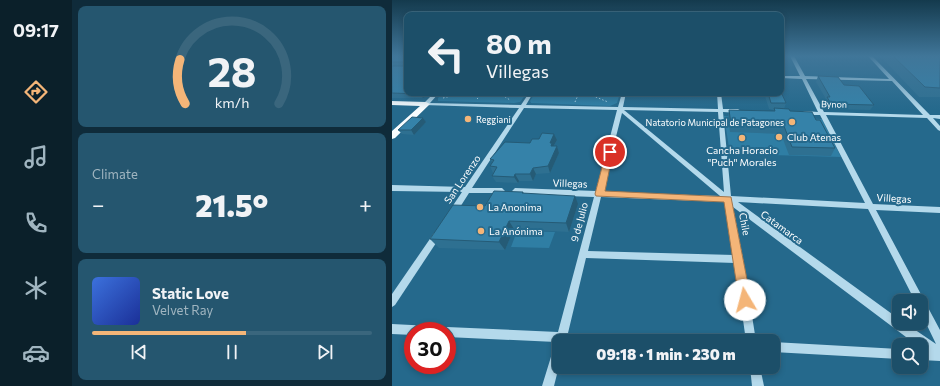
<!DOCTYPE html>
<meta charset="utf-8">
<style>
body{margin:0;font-family:Commissioner,sans-serif;background:#25566f;color:#f1f3f6;height:100vh;display:flex;flex-direction:column;font-size:15px;white-space:nowrap}
*{box-sizing:border-box;margin:0}
p{font-size:13px;color:#a0b5c0}
.icon{flex:none;width:22px;height:22px;fill:none;stroke:currentColor;stroke-width:2;stroke-linecap:round;stroke-linejoin:round}
.map{position:relative;flex:1;overflow:hidden}
.panel{display:flex;flex-direction:column;gap:6px;padding:6px;background:#0f2b3a;width:320px}
.panel>*{flex:none}
.guide{position:absolute;left:12px;top:12px;width:380px;height:84px;border-radius:8px;box-shadow:0 2px 6px #0003,0 0 0 1px #3a667d;background:#1c4f69;color:#f1f3f6;overflow:hidden}
.tools{position:absolute;left:500px;top:294px;display:grid;gap:8px}
.tools a{display:grid;place-items:center;width:36px;height:36px;border-radius:8px;background:#1c4f69;box-shadow:0 2px 6px #0003,0 0 0 1px #3a667d;font-size:20px}
.speed{position:absolute;left:12px;top:322px;display:flex;gap:8px;font-size:20px;font-weight:700;text-align:center}
.speed>*{display:grid;place-content:center;width:52px;height:52px;border-radius:50%;background:#1c4f69;box-shadow:0 2px 6px #0003,0 0 0 1px #3a667d;line-height:1}
.speed .limit{border:6px solid #d22;background:#fff;color:#111}
.pin{position:absolute;display:grid;place-items:center;width:34px;height:34px;color:#fff;margin:-17px;border:2px solid #fff;border-radius:50%;box-shadow:0 1px 4px #0007}
.me{position:absolute;width:44px;margin:-22px;rotate:352deg;stroke-linejoin:round;filter:drop-shadow(0 0 3px #0008)}
.turn{display:flex;align-items:center;gap:14px;height:84px;padding:0 16px;font-size:18px}
.turn .icon{width:52px;height:52px;stroke-width:2.5}
.turn b{display:block;font-size:28px;line-height:34px}
.big{font-size:30px;font-weight:800;line-height:1.1}
.panel .widget{flex:1;display:flex;flex-direction:column;justify-content:center;gap:6px;min-width:0;padding:0 14px;border-radius:8px;background:#25566f}
.panel .dial{align-items:center;gap:0}
.dial svg{height:104px;overflow:visible;fill:none;stroke:#3a667d;stroke-width:7;stroke-linecap:round;text-anchor:middle}
.dial text{fill:#f1f3f6;stroke:none}
.song{display:flex;align-items:center;gap:12px}
.cover{width:48px;height:48px;border-radius:6px;background:linear-gradient(135deg,hsl(220 70% 55%),hsl(230 70% 35%))}
.played{height:4px;border-radius:2px;background:linear-gradient(90deg,#f4b578 55%,#3a667d 55%)}
.keys{display:flex;justify-content:space-around;direction:ltr}
.heat{display:flex;justify-content:space-between;align-items:center;font-size:22px;direction:ltr}
.trip{position:absolute;left:160px;top:334px;width:228px;height:40px;border-radius:8px;background:#1c4f69;box-shadow:0 2px 6px #0003,0 0 0 1px #3a667d;font-weight:800;line-height:40px;text-align:center}
main{display:flex;flex:1;min-height:0}
.tabs{display:flex;flex-direction:column;width:72px;justify-content:space-around;align-items:center;background:#0b202a;color:#a0b5c0}
.tabs .icon{width:28px;height:28px}
.tabs .on{color:#f4b578}
.tabs b{font-size:18px;color:#f1f3f6}
.map>svg:first-child{display:block}
</style>
<main>
<nav class="tabs">
<b>09:17</b>
<svg class="icon on" aria-label="directions" viewBox="0 0 24 24"><path d="M12 3l9 9-9 9-9-9zM9 14v-3h6M13 9l2 2-2 2"/></svg>
<svg class="icon" aria-label="music" viewBox="0 0 24 24"><path d="M9 18V5l10-2v13"/><circle cx="6" cy="18" r="3"/><circle cx="16" cy="16" r="3"/></svg>
<svg class="icon" aria-label="phone" viewBox="0 0 24 24"><path d="M5 4h4l2 5-3 2q2 4 5 5l2-3 5 2v4C11 20 4 13 5 4z"/></svg>
<svg class="icon" aria-label="climate" viewBox="0 0 24 24"><path d="M12 3v18M4 7l16 10M4 17L20 7"/></svg>
<svg class="icon" aria-label="car" viewBox="0 0 24 24"><path d="M5 17H2v-5l4-1 3-4h7l3 4 3 1v5h-3M9 17h6M6 11h13"/><circle cx="7" cy="17" r="2"/><circle cx="17" cy="17" r="2"/></svg>
</nav>
<section class="panel">
<div class="widget dial"><svg viewBox="0 0 100 80">
<path d="M14 69A42 42 0 1 1 86 69"/>
<path d="M14 69A42 42 0 0 1 10 35" stroke="#f4b578"/>
<text x="50" y="56" font-size="32" font-weight="700">28</text>
<text x="50" y="72" font-size="11">km/h</text>
</svg></div>
<div class="widget"><p>Climate</p>
<div class="heat"><a>−</a><b class="big">21.5°</b><a>+</a></div>
</div>
<div class="widget">
<div class="song"><i class="cover"></i><div><b>Static Love</b><p>Velvet Ray</p></div></div>
<div class="played"></div>
<div class="keys"><svg class="icon" aria-label="previous" viewBox="0 0 24 24"><path d="M18 5L8 12l10 7zM5 5v14"/></svg><svg class="icon" aria-label="pause" viewBox="0 0 24 24"><path d="M8 5v14M16 5v14"/></svg><svg class="icon" aria-label="next" viewBox="0 0 24 24"><path d="M6 5l10 7-10 7zM19 5v14"/></svg></div>
</div>
</section>
<div class="map">
<svg width="548" height="386" viewBox="0 0 548 386">
<rect width="100%" height="100%" fill="#25698c"/>
<g fill="#2f7ea4">
<polygon points="51,93 135,93 128,102 122,103 46,101 46,98"/>
<polygon points="143,93 228,93 225,103 218,106 139,103 138,101"/>
<polygon points="332,116 430,119 449,157 338,154"/>
<polygon points="125,231 163,232 157,248 119,247"/>
</g>
<g fill="none" stroke-linecap="round" stroke-linejoin="round">
<g stroke="#b4d9eb" stroke-width="1" stroke-dasharray="1.5 2" stroke-linecap="butt">
<polyline points="107,93 118,100"/>
<polyline points="194,93 216,102"/>
<polyline points="51,98 72,93"/>
<polyline points="85,99 91,93"/>
<polyline points="183,102 187,93"/>
</g>
<g fill="#b4d9eb" fill-rule="evenodd">
<path d="M398,56H402L413,76L497,79L476,56H480L538,115H548V119L541,118L548,126V131L546,130L535,118L434,115L481,204L548,207V213L484,210L548,330V361L529,360V350H536L514,337L341,207L351,259L364,341H354L343,263L194,258L176,333L242,336L246,337L247,341H167V366L162,386H150L162,347L164,342L55,337V331H50L51,328L55,327L166,332L202,197L123,194L120,191L123,188L204,191L225,110L132,108L80,188H110L113,191L112,193H77L63,215H57L56,213L70,192L0,191V185L73,187L127,108L32,105V103L42,93H47L38,103L129,105L137,93H141L134,105L226,107L230,93H234L231,107L326,109L325,93H329L331,109H346L349,111L346,113L331,112L339,196L473,203L428,115H412L409,113L412,111L426,112L410,79L389,78V76H408ZM414,79L500,81L531,115L432,112ZM232,110L326,112L332,192ZM230,113L328,196L210,192ZM209,197L333,202L342,255L196,251ZM346,202L476,209L523,301H529V313L544,344L513,323H507V319Z"/>
<polygon points="45,232 48,233 49,235 48,237 3,305 0,307 0,294 42,233"/>
<polygon points="0,324 39,326 42,328 44,331 21,331 21,335 0,334"/>
<polygon points="381,342 507,349 507,359 381,352"/>
<polygon points="358,367 368,367 372,386 360,386"/>
</g>
<polygon fill="#f8fcfe" fill-rule="evenodd" points="0,101 34,102 38,104 3,138 0,139 0,131 28,106 0,105"/>
</g>
<g fill="#2e7091">
<polygon points="15,56 37,93 31,98 0,98 0,57"/>
<polygon points="491,56 548,56 548,97 527,97 490,58"/>
<polygon points="426,76 452,85 482,105 478,110 436,109 433,102 434,99 424,82"/>
<polygon points="372,93 389,93 394,103 392,109 398,111 424,120 443,148 439,156 397,155 389,134 338,132 336,118 337,110 381,111 382,110 377,109"/>
<polygon points="31,118 34,122 22,135 10,134 6,130"/>
<polygon points="162,134 165,140 162,146 165,146 167,153 158,173 144,174 141,181 127,181 126,183 104,182 100,176 101,173 98,166 100,162 98,159 138,143"/>
<polygon points="131,192 132,193 186,204 177,232 122,229 113,250 47,248 38,239"/>
</g>
<g fill="#255b76">
<polygon points="28,93 37,93 31,98 28,94"/>
<polygon points="31,118 34,122 22,135 19,130"/>
<polygon points="162,134 165,140 161,147 161,152 158,143"/>
<polygon points="165,146 167,153 158,173 156,166"/>
<polygon points="141,168 144,174 141,181 138,174"/>
<polygon points="123,174 127,181 126,183 122,177"/>
<polygon points="183,196 186,204 177,232 174,223"/>
<polygon points="117,221 122,229 113,250 107,242"/>
</g>
<g fill="#3582a9" stroke="#255b76">
<polygon points="2,56 15,56 15,93 28,93 28,94 0,93 0,66 13,66 12,62 0,62 0,57"/>
<polygon points="501,56 548,56 548,88 533,87"/>
<polygon points="426,76 446,77 452,85 467,86 482,105 439,104 435,97 438,97"/>
<polygon points="389,92 394,103 379,103 376,93 389,93"/>
<polygon points="382,108 397,109 398,111 420,112 424,120 428,120 443,148 400,147 392,126 339,124 337,110 383,111"/>
<polygon points="20,117 31,118 19,130 6,130"/>
<polygon points="150,133 162,134 158,143 160,143 159,146 165,146 156,166 141,168 138,174 123,174 122,177 100,176 105,167 98,166 102,160 98,159 113,142 138,143 140,139 147,139"/>
<polygon points="102,191 131,192 130,193 183,196 174,223 117,221 107,242 38,239 61,205 93,206"/>
</g>
<linearGradient id="sky" x2="0" y2="1"><stop stop-color="#143a4d"/><stop offset="0.51" stop-color="#407699"/><stop offset="1" stop-color="#407699" stop-opacity="0"/></linearGradient>
<rect width="548" height="110" fill="url(#sky)"/>
<polygon fill="#f4b578" stroke="#9f764e" points="218,149 221,152 213,191 339,197 359,300 357,304 353,306 349,304 347,300 332,202 204,196 203,194 214,152"/>
<g fill="#f4b578" stroke="#25698c" stroke-width="1.5">
<circle cx="76" cy="119" r="4"/>
<circle cx="400" cy="122" r="4"/>
<circle cx="387" cy="137" r="4"/>
<circle cx="350" cy="138" r="4"/>
<circle cx="88" cy="207" r="4"/>
<circle cx="89" cy="231" r="4"/>
</g>
<g text-anchor="middle" dominant-baseline="central" stroke-width="4" stroke-linejoin="round" paint-order="stroke">
<g font-size="9" fill="#fff" stroke="#25698c">
<text transform="translate(442 104) rotate(1)">Bynon</text>
</g>
<g font-size="9" fill="#fff" stroke="#25698c" text-anchor="start">
<text x="84" y="119">Reggiani</text>
<text x="392" y="122" text-anchor="end">Natatorio Municipal de Patagones</text>
</g>
<g font-size="10" fill="#fff" stroke="#25698c" text-anchor="start">
<text x="395" y="137">Club Atenas</text>
<text x="350" y="150" text-anchor="middle">Cancha Horacio<tspan x="350" dy="12">"Puch" Morales</tspan></text>
<text x="96" y="207">La Anonima</text>
<text x="97" y="231">La Anónima</text>
</g>
<g font-size="10" fill="#fff" stroke="#25698c">
<text transform="translate(70 179) rotate(-56)">San Lorenzo</text>
<text transform="translate(178 183) rotate(2)">Villegas</text>
<text transform="translate(502 198) rotate(3)">Villegas</text>
<text transform="translate(187 222) rotate(-75)">9 de Julio</text>
<text transform="translate(353 224) rotate(79)">Chile</text>
<text transform="translate(390 227) rotate(36)">Catamarca</text>
</g>
</g>
</svg>
<div class="tools">
<a><svg class="icon" aria-label="sound" viewBox="0 0 24 24"><path d="M4 9h4l5-4v14l-5-4H4zM17 9q2 3 0 6"/></svg></a>
<a><svg class="icon" aria-label="search" viewBox="0 0 24 24"><circle cx="10" cy="10" r="6"/><path d="M15 15l6 6"/></svg></a>
</div>
<div class="speed"><div class="limit">30</div></div>
<div class="pin" style="left:218px;top:152px;background:#d93025"><svg class="icon" aria-label="arrive" viewBox="0 0 24 24"><path d="M6 21V4h12l-3 4 3 4H6"/></svg></div>
<svg class="me" style="left:353px;top:300px" viewBox="-20 -20 40 40"><circle r="19" fill="#fff"/><path d="M0-13L10 11 0 6-10 11z" fill="#f4b578"/></svg>
<div class="trip">09:18 · 1 min · 230 m</div>
<div class="guide">
<div class="turn"><svg class="icon" aria-label="left" viewBox="0 0 24 24"><path d="M17 20v-9H6M10 6l-5 5 5 5"/></svg><div><b>80 m</b>Villegas</div></div>
</div>
</div>
</main>
